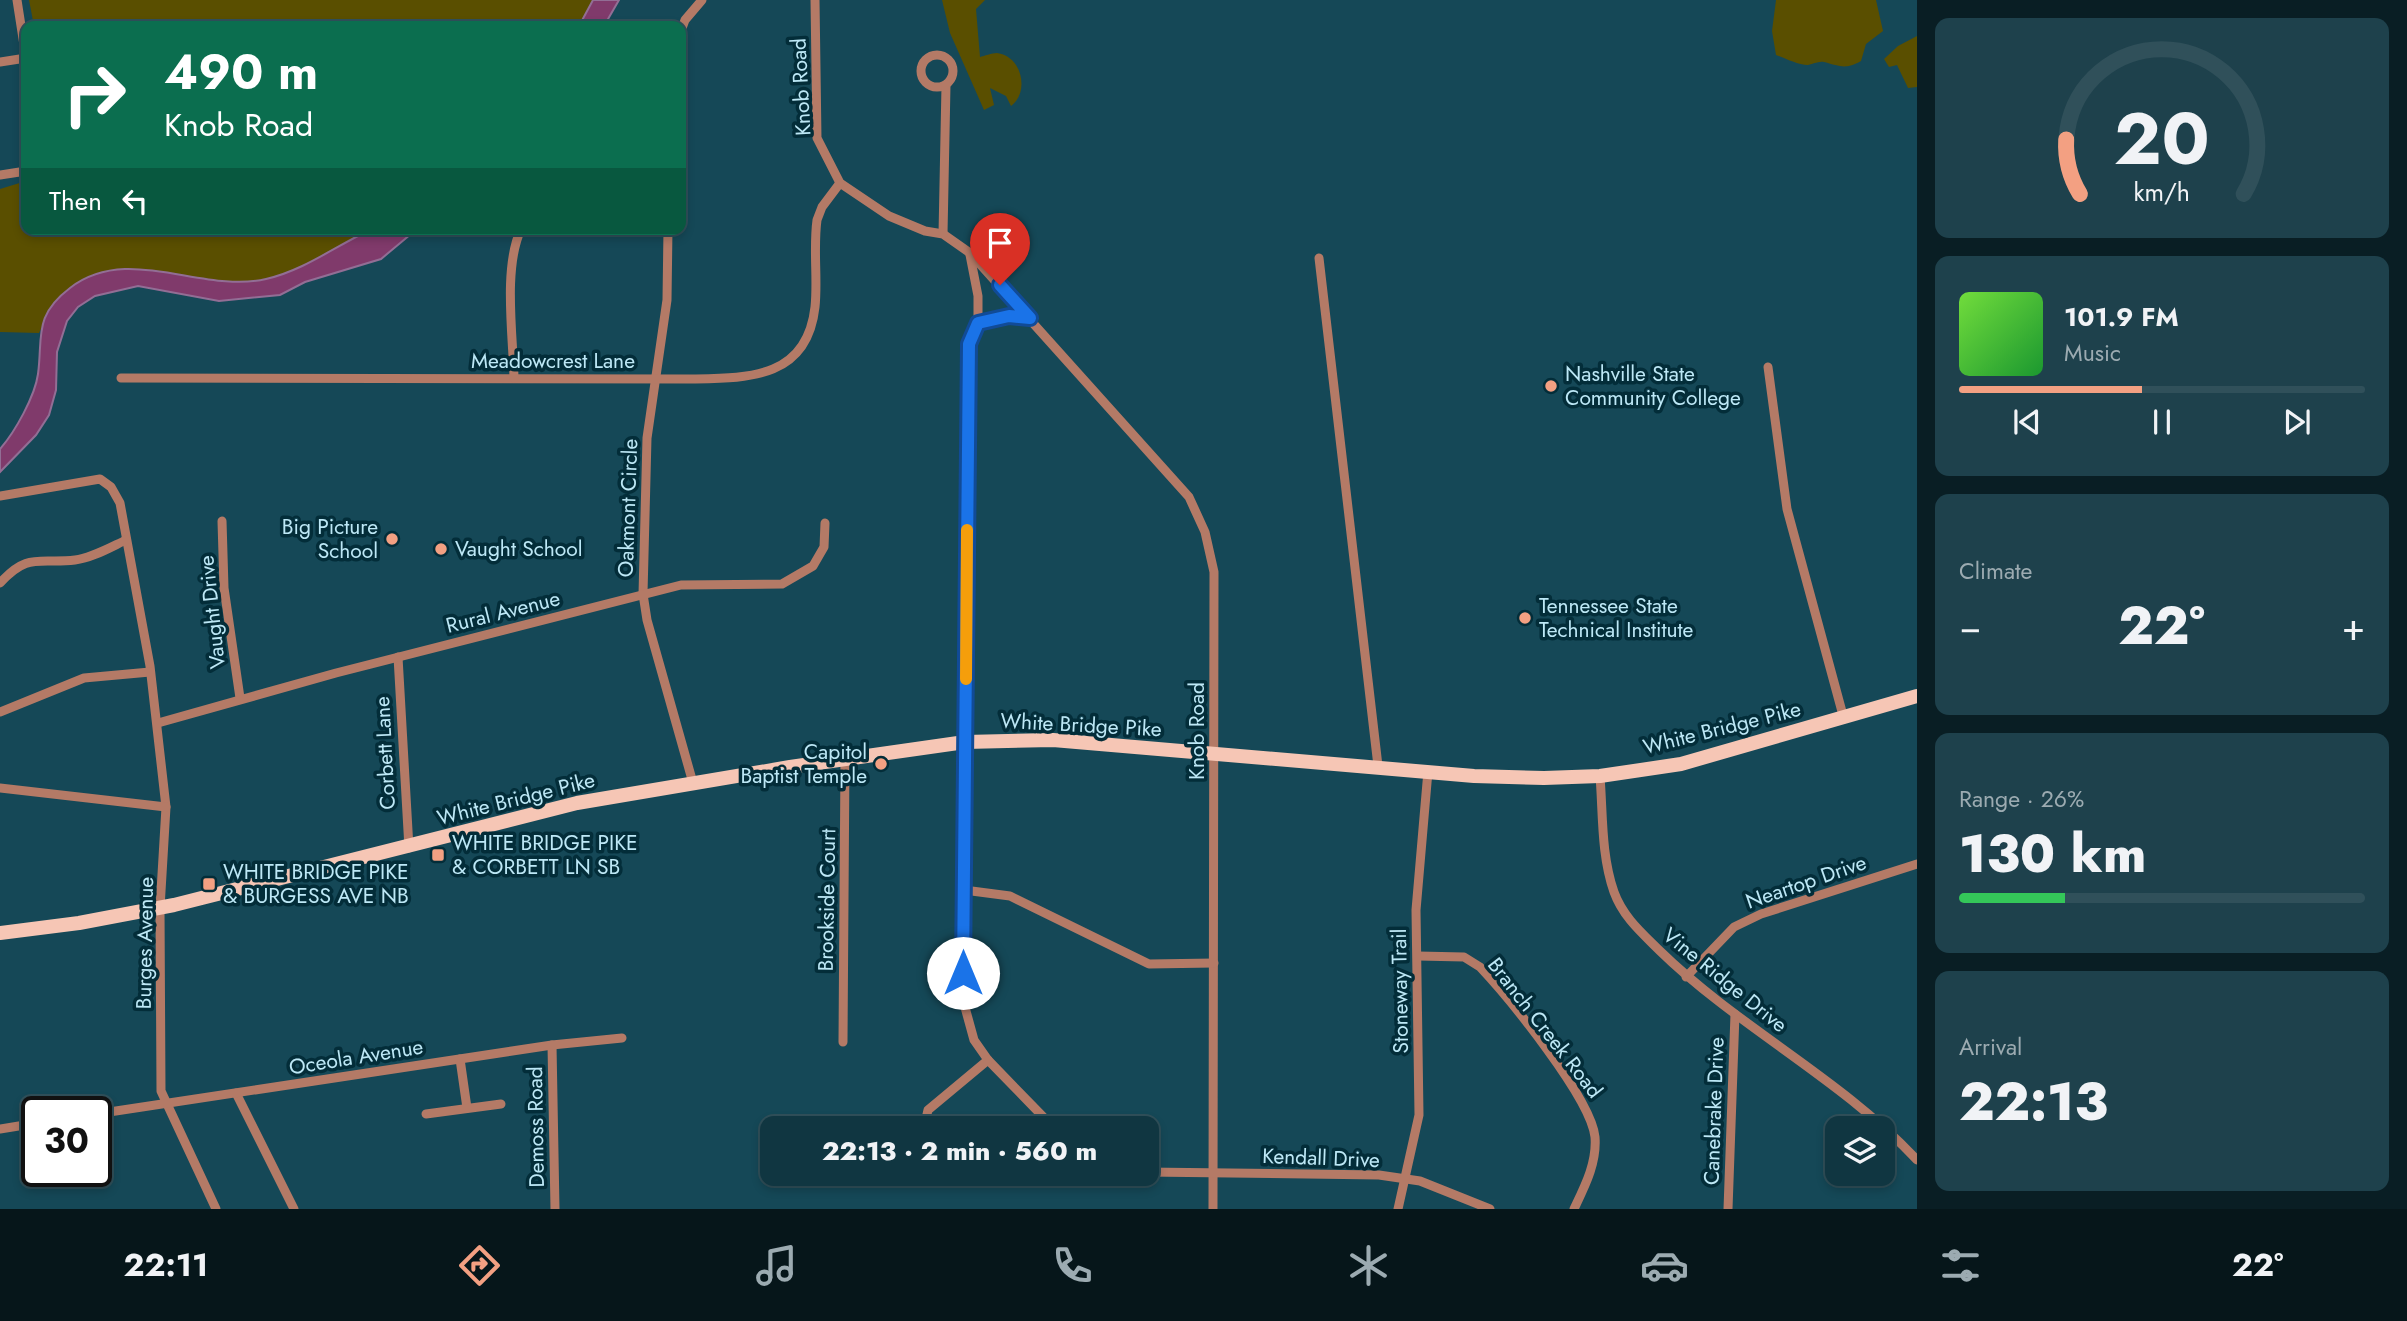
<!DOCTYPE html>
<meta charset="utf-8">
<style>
body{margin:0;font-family:Jost,sans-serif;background:#1e414c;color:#f1f3f6;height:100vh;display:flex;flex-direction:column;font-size:26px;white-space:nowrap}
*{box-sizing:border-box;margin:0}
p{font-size:23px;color:#9cabb1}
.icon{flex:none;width:38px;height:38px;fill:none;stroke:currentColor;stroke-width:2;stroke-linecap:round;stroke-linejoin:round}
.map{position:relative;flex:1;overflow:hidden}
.panel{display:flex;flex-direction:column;gap:18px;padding:18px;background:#091e24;width:490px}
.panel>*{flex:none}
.guide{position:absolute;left:21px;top:21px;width:665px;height:214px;border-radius:14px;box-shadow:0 4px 10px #0003,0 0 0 2px #30505a;background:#0b6e4f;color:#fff;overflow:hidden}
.buttons{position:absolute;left:1825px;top:1116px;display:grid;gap:14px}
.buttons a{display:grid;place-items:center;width:70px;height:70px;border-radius:14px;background:#103641;box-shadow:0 4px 10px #0003,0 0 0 2px #30505a;font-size:35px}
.speed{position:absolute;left:21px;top:1096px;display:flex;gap:14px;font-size:35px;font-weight:700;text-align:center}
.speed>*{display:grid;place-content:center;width:91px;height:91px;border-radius:50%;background:#103641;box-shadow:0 4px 10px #0003,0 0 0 2px #30505a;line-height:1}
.speed .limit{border:4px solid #111;border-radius:10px;background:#fff;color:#111}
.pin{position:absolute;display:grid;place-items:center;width:60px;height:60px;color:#fff;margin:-72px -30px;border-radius:50% 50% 50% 0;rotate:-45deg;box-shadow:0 0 7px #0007}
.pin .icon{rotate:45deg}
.me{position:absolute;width:77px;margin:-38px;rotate:0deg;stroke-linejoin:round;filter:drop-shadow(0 0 5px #0008)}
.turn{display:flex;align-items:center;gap:24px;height:147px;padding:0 28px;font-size:32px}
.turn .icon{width:91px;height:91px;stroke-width:2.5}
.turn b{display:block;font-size:49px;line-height:60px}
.then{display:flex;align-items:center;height:66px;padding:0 28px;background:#0003;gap:14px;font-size:26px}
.big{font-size:52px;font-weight:800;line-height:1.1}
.panel .card{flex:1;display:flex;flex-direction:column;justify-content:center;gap:10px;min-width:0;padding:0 24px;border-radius:14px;background:#1e414c}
.panel .dial{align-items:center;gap:0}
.dial svg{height:182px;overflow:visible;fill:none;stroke:#30505a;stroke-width:7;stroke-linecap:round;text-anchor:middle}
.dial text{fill:#f1f3f6;stroke:none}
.song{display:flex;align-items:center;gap:21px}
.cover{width:84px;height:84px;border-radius:10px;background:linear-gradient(135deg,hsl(100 70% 55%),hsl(130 70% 35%))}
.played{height:7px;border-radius:4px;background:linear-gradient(90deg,#f3a082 45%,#30505a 45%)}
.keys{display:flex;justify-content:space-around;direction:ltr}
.heat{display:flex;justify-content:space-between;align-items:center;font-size:38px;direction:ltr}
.charge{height:10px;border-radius:5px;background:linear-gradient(90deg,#34c759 26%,#30505a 0)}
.trip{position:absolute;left:760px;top:1116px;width:399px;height:70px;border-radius:14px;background:#103641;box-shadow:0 4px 10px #0003,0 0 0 2px #30505a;font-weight:800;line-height:70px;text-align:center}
.menu{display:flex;height:112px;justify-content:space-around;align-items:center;background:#06161a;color:#9cabb1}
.menu .icon{width:49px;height:49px}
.menu .active{color:#f3a082}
.menu b{font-size:32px;color:#f1f3f6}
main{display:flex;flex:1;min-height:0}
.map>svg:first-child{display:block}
</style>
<main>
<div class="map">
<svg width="1917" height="1209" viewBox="0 0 1917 1209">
<rect width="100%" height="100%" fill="#154857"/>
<g fill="#5a4f00">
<polygon points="29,0 593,0 579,26 34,26"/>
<path d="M942,0H985L976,9L980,57C984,56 992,53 997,53C1022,56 1030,92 1011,106L1006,96L990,88L994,105L984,110L950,33Z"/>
<path d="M1776,0H1876L1883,31L1866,44L1861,61C1845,70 1840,66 1824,62C1818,61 1814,64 1808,65C1798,65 1785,58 1776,55L1772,31Z"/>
<polygon points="1917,36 1917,87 1908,88 1897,65 1889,67 1884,59 1898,46"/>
<path d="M26,181V229H372C337,245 304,270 266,279C177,298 93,219 39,333L0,332V189Z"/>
</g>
<g fill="#803a6b" stroke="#926e95" stroke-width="2">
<polygon points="593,0 619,0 604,26 579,26"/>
<path d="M372,229H417L381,259L305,282L280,295L219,301L138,286L95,296L78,307L67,321L57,352L56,390L49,415L36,435L0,472V449C15,432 35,396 38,374C43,337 33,316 70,288C128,243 202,294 266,279C305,270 337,245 372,229Z"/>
</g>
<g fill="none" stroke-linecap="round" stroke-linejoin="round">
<g stroke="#b47a66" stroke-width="9">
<polyline points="815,0 817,138 840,183 889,216 925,231 943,234 970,253 1189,497 1205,532 1214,572 1213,1209"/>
<polyline points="681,31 685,20 702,0"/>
<circle cx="937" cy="71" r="16"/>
<polyline points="0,62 26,58 17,0"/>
<polyline points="0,175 26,171"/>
<polyline points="668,229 667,300 647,438 643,594 647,620 693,783"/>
<polyline points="943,234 946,85"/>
<polyline points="970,255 978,296 978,323 969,344 967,365 963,1000 974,1040 988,1060 1055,1129"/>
<polyline points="1319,258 1378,766"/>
<polyline points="978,323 1009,316 1030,318"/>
<polyline points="1768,367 1787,509 1844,719"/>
<path d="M121,378L691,379C748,378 807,379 815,307C818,279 813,249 817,220L822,207L840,183"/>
<path d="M514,378C513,335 503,268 521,229"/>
<polyline points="0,496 100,479 111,487 120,503 150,666 166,807 160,908 161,1091 216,1209"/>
<polyline points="222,521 224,588 240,698"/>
<path d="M0,583C28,552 39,564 75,560C92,558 111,547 126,540"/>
<polyline points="398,657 409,848"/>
<polyline points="0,712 84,678 150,672"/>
<polyline points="158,723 336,673 681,585 782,584 813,566 824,547 825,523"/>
<path d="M1600,776C1603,814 1601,855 1614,892C1623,917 1642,933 1660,951C1739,1028 1842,1079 1917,1160"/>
<polyline points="0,788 166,807"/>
<polyline points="964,890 1010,896 1149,964 1214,963"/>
<path d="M1418,956L1464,957L1480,967C1509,998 1591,1098 1595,1137C1597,1163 1585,1186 1574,1209"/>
<polyline points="1686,977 1734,927 1761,914 1917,864"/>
<polyline points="843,1042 845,758"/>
<polyline points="552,1045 555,1209"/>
<polyline points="460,1059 467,1108"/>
<polyline points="236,1093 294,1209"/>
<polyline points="96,1114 552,1045 622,1038"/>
<polyline points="426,1114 501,1104"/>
<polyline points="0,1129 37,1123"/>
<polyline points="929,1129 925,1123 928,1110 988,1060"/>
<polyline points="1146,1172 1379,1175 1420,1181 1490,1209"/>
<polyline points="1398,1209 1419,1115 1416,910 1428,771"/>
<polyline points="1728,1209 1735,1014"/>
</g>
<polyline stroke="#f6c6b5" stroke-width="14" points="0,933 79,923 174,905 577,803 790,767 965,742 1053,740 1474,776 1544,778 1600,776 1681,764 1917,696"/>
</g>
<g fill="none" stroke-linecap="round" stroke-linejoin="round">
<g stroke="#114b97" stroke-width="18">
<polyline id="route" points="963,973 969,344 978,323 1009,316 1030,318 1000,285"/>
</g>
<use href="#route" stroke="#1a73e8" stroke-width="12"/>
<polyline stroke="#f59e0b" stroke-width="12" points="966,679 967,530"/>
</g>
<g fill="#f3a082" stroke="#032d39" stroke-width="2.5">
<circle cx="1551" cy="386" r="7"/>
<circle cx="392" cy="539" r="7"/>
<circle cx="441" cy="549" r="7"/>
<circle cx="1525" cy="618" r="7"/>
<circle cx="881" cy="764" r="7"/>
<rect x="431" y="848" width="14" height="14" rx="3.5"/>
<rect x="202" y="877" width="14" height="14" rx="3.5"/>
</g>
<g text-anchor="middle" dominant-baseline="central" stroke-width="7" stroke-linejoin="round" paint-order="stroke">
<g font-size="21" fill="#bde8f6" stroke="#032d39">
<text transform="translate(801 87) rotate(-93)">Knob Road</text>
<text x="553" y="361">Meadowcrest Lane</text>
<text transform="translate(628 508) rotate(-88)">Oakmont Circle</text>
<text transform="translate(212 612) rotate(-96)">Vaught Drive</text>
<text transform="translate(503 612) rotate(-14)">Rural Avenue</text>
<text transform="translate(1081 725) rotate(3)">White Bridge Pike</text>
<text transform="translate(1722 728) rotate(-14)">White Bridge Pike</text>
<text transform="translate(1197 731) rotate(-90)">Knob Road</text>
<text transform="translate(385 753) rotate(-93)">Corbett Lane</text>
<text transform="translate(516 799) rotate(-14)">White Bridge Pike</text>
<text transform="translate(1806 882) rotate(-19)">Neartop Drive</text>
<text transform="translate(827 900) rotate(-89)">Brookside Court</text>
<text transform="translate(145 943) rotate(-89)">Burges Avenue</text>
<text transform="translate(1725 980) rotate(39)">Vine Ridge Drive</text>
<text transform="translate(1400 991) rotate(-91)">Stoneway Trail</text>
<text transform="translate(1545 1028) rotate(52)">Branch Creek Road</text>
<text transform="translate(356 1057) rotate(-9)">Oceola Avenue</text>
<text transform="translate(1714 1111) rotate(-88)">Canebrake Drive</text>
<text transform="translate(536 1127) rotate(-91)">Demoss Road</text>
<text transform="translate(1321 1158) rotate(2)">Kendall Drive</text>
</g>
<g font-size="21" fill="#bde8f6" stroke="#032d39" text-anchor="start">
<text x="1565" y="374">Nashville State<tspan x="1565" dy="24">Community College</tspan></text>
<text x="378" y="527" text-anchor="end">Big Picture<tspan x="378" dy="24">School</tspan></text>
<text x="455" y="549">Vaught School</text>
<text x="1539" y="606">Tennessee State<tspan x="1539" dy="24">Technical Institute</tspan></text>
<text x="867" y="752" text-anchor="end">Capitol<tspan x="867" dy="24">Baptist Temple</tspan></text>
<text x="452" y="843">WHITE BRIDGE PIKE<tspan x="452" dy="24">&amp; CORBETT LN SB</tspan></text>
<text x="223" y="872">WHITE BRIDGE PIKE<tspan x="223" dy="24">&amp; BURGESS AVE NB</tspan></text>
</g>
</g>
</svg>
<div class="buttons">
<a><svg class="icon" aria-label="layers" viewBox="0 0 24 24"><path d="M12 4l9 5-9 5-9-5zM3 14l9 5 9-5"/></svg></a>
</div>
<div class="speed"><div class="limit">30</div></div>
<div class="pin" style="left:1000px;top:285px;background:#d93025"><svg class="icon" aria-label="arrive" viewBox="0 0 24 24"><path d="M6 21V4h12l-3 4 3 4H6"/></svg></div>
<svg class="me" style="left:963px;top:973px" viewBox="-20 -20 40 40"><circle r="19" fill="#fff"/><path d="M0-13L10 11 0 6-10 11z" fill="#1a73e8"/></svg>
<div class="trip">22:13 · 2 min · 560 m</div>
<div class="guide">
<div class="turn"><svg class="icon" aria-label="right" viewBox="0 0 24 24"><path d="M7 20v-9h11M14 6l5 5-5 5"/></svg><div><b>490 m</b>Knob Road</div></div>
<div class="then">Then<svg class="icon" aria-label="left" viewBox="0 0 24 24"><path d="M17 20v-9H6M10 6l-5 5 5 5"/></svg></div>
</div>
</div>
<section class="panel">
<div class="card dial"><svg viewBox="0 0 100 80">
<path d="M14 69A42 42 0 1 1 86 69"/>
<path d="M14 69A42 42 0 0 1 8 45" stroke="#f3a082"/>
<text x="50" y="56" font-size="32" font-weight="700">20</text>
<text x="50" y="72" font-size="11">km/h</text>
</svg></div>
<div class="card">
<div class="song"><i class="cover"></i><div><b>101.9 FM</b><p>Music</p></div></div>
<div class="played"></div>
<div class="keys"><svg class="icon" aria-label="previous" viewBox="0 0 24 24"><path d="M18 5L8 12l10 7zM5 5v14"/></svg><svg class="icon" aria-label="pause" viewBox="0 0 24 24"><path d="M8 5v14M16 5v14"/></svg><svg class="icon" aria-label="next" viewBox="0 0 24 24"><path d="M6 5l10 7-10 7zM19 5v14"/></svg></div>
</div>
<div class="card"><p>Climate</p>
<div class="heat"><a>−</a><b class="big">22°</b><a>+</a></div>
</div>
<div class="card"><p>Range · 26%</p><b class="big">130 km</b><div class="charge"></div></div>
<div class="card"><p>Arrival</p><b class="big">22:13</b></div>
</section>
</main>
<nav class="menu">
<b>22:11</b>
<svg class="icon active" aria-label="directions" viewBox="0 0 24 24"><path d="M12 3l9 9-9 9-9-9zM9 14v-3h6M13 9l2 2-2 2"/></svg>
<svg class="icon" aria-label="music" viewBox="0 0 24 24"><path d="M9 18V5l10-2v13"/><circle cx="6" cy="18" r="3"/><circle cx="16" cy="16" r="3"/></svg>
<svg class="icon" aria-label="phone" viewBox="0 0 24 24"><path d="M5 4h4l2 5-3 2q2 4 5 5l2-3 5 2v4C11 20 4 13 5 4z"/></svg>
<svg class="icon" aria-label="climate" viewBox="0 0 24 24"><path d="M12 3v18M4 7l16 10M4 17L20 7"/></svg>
<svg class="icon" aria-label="car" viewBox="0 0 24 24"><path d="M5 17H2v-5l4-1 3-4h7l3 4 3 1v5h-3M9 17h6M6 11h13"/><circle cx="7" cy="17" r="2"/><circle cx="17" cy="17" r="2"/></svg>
<svg class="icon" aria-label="filters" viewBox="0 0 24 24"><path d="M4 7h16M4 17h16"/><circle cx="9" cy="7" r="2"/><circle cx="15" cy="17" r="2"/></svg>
<b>22°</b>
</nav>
